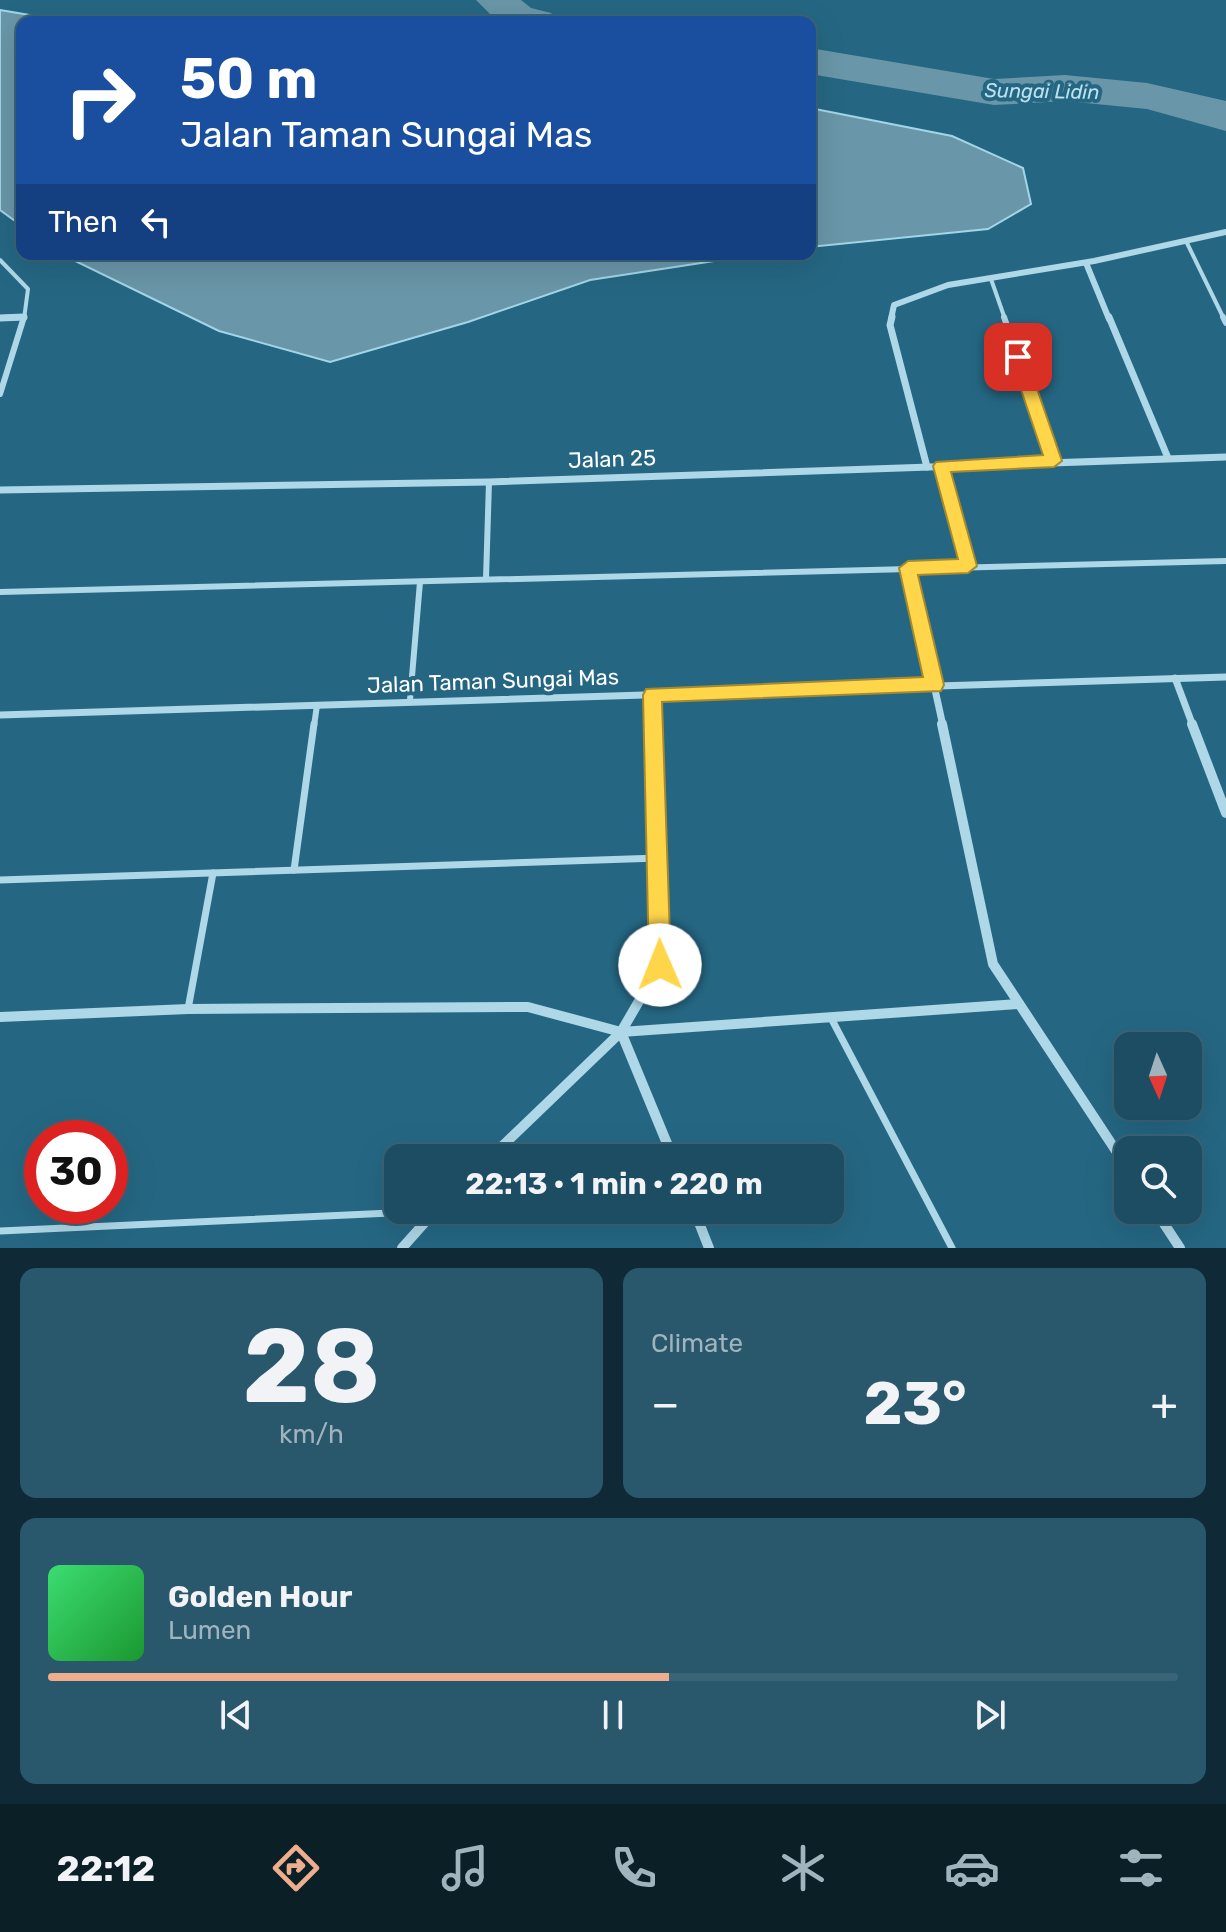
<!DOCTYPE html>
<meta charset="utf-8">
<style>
body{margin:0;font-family:Rubik,sans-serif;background:#29576b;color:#f1f3f6;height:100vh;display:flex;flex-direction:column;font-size:30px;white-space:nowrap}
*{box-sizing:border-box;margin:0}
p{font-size:26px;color:#a0b4be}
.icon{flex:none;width:44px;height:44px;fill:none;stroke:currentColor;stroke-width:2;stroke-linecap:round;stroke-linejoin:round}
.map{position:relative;height:1248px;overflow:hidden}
.side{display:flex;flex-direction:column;gap:20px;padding:20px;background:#0f2a36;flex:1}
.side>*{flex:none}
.guide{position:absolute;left:16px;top:16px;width:800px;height:244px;border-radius:16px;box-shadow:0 8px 32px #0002,0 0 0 2px #3a6477;background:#1a4fa0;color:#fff;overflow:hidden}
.needle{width:52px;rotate:177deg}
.controls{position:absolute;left:1114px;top:1032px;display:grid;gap:16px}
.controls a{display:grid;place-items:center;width:88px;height:88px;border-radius:16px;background:#1c4d62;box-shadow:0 8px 32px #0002,0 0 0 2px #3a6477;font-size:40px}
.speed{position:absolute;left:24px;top:1120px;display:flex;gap:16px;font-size:40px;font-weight:700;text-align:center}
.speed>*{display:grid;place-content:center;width:104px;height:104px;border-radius:50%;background:#1c4d62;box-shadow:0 8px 32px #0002,0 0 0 2px #3a6477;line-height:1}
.speed .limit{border:12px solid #d22;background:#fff;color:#111}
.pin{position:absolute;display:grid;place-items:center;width:68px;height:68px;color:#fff;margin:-34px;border-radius:16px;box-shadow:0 4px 12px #0006}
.me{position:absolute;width:88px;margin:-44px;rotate:359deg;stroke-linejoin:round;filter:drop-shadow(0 0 6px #0008)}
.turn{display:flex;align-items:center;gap:28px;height:168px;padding:0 32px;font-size:36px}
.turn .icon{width:104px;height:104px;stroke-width:2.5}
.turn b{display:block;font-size:56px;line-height:68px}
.then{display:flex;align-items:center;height:76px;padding:0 32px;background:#0003;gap:16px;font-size:30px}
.big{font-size:60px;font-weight:700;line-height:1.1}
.side .tile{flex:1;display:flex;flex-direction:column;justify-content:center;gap:12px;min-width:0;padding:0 28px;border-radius:16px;background:#29576b}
.side .dial{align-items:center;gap:0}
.dial b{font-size:104px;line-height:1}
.song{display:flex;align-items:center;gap:24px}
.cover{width:96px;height:96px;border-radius:12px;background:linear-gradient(135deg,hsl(140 70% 55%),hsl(130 70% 35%))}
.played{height:8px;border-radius:4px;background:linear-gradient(90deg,#eead8d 55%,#3a6477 55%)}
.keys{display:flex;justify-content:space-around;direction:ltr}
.heat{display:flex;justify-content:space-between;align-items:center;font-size:44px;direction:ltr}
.side .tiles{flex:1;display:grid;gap:20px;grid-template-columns:1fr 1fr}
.tile:last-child{grid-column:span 2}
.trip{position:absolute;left:384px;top:1144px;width:460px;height:80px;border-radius:16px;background:#1c4d62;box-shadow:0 8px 32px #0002,0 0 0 2px #3a6477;font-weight:700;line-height:80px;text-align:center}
.dock{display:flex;height:128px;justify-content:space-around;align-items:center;background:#0b1f27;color:#a0b4be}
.dock .icon{width:56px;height:56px}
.dock .selected{color:#eead8d}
.dock b{font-size:36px;color:#f1f3f6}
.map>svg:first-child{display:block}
</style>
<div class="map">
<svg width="1226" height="1248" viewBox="0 0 1226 1248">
<rect width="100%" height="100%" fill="#256783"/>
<g fill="#6996a8" stroke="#a2d5e8" stroke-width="2">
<polygon points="0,10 71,22 22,22 22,226 0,210"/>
<polygon points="810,108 952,136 1023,168 1031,204 988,229 810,247"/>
<polygon points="61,254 760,254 590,280 468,322 330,362 219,331"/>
</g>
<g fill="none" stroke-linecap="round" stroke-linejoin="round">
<g fill="#6996a8" fill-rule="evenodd">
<polygon points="476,0 521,0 531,8 551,13 557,22 498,22"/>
<polygon points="810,48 994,79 1065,75 1147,83 1226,101 1226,131 1147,109 1065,101 994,105 810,74"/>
</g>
<g stroke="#aed7e7" stroke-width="4">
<polyline points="1186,241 1224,319"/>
<polyline points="0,260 28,289 24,319"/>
<polyline points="991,279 1005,319"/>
</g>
<g stroke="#aed7e7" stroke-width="6">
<polyline points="1004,317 1054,461"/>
<polyline points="1223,317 1226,323"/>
<polyline points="0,394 24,317"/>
<polyline points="941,466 968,566"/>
<polyline points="908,568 934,685"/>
<polyline points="486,579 489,482"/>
<polyline points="0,592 1226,561"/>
<polyline points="410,700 420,582"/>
<polyline points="314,726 317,705"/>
</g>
<g stroke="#aed7e7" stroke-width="7">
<polyline points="294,870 314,724"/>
<polyline points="0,880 659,858"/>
<polyline points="188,1009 213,873"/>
<polyline points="831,1018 952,1248"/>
<polyline points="0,1231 435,1211"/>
</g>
<g stroke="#aed7e7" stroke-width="6">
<polyline points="1086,263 1109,319"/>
<polyline points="0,318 24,317"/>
<polyline points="891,319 894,305 948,285 1094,261 1226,232"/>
</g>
<g stroke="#aed7e7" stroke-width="7">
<polyline points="892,317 890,325 927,467"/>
<polyline points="1109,317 1168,458"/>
<polyline points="0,318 24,317"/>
<polyline points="0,490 489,482 1226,457"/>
<polyline points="1175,678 1193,726"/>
<polyline points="934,685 943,726"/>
<polyline points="652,695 653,726"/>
<polyline points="0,715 1226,677"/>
</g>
<g stroke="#aed7e7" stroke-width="10">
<polyline points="942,724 993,964 1128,1169"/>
<polyline points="1192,724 1226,813"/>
<polyline points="0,1017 188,1009 528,1007 621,1032"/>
<polyline points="621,1032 660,965 653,724"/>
<polyline points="621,1032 673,1158"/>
<polyline points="490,1158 621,1032 1019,1004"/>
<polyline points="694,1210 709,1248"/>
<polyline points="1155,1210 1180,1248"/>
<polyline points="402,1248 436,1210"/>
</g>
</g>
<polygon fill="#ffd54a" stroke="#a68a30" stroke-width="2" points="1018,352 1026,357 1062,461 1054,467 951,472 977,566 968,573 918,575 944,685 941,691 662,702 671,965 667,972 660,975 652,972 649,965 643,695 646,689 923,677 899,568 908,561 958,559 933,466 936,462 1043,455 1010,357"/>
<g text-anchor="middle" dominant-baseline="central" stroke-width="8" stroke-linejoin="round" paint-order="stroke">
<g font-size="20" font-style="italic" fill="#bce2f0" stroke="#256783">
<text transform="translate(1042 91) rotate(1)">Sungai Lidin</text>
</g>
<g font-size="22" fill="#fff" stroke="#256783">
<text transform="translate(612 459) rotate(-2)">Jalan 25</text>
<text transform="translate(493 681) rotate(-2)">Jalan Taman Sungai Mas</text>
</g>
</g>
</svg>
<div class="controls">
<a><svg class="needle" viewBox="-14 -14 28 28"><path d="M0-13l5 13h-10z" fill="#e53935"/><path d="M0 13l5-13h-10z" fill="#a0b4be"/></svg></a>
<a><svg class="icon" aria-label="search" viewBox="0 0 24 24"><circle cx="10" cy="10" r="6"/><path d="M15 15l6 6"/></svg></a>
</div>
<div class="speed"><div class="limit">30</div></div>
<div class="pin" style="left:1018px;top:357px;background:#d93025"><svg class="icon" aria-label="arrive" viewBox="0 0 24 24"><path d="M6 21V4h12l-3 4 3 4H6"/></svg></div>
<svg class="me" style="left:660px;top:965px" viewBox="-20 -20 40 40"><circle r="19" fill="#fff"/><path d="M0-13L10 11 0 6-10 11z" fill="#ffd54a"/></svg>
<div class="trip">22:13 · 1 min · 220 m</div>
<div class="guide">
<div class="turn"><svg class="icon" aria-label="right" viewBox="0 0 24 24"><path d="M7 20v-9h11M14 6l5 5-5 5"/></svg><div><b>50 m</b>Jalan Taman Sungai Mas</div></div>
<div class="then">Then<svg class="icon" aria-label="left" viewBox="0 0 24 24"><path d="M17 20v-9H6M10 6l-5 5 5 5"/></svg></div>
</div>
</div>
<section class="side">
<div class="tiles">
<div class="tile dial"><b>28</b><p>km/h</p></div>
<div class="tile"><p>Climate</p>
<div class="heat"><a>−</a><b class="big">23°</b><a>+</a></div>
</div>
<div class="tile">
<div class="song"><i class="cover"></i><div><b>Golden Hour</b><p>Lumen</p></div></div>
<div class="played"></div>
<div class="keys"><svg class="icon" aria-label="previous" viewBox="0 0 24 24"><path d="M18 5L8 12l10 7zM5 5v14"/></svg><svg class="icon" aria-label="pause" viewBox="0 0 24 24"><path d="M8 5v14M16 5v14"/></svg><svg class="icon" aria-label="next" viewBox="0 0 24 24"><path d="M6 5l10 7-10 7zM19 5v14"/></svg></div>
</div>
</div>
</section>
<nav class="dock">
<b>22:12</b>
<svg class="icon selected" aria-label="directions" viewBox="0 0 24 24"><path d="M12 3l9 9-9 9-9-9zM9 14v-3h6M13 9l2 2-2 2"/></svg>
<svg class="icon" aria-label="music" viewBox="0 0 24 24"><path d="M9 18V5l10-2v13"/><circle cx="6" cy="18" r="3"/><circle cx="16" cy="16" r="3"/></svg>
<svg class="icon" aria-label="phone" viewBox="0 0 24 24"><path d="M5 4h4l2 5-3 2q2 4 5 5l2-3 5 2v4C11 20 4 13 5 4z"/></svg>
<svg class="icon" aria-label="climate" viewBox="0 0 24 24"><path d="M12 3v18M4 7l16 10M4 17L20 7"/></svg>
<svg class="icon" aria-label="car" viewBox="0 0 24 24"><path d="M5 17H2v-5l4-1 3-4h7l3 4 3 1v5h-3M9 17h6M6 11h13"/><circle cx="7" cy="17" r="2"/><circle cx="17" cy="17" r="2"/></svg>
<svg class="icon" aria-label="filters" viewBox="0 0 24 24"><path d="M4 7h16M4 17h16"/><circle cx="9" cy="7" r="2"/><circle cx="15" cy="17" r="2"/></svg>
</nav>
